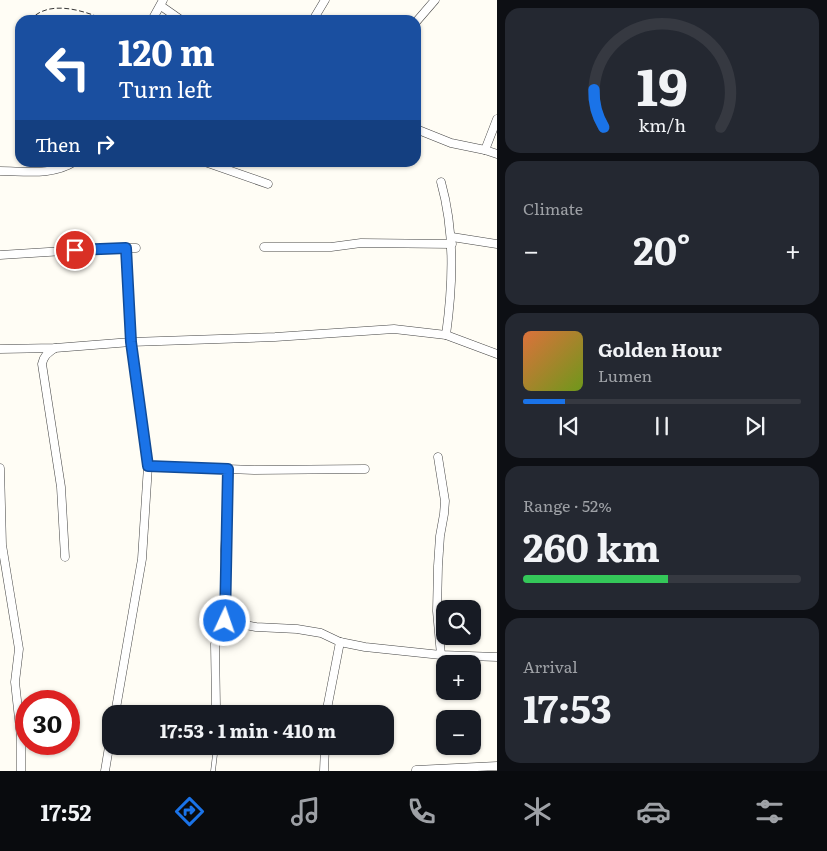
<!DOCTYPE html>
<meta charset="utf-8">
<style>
body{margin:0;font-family:Literata,serif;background:#242831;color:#f1f3f6;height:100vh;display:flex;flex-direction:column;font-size:19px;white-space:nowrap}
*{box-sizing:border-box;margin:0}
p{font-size:16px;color:#9ea1a6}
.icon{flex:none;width:28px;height:28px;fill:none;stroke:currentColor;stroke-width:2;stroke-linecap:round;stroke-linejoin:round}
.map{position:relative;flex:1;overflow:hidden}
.sheet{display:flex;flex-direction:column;gap:8px;padding:8px;background:#0d0f14;width:330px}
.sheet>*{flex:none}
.top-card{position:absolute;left:15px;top:15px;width:406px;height:152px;border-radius:15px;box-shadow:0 1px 4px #0004;background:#1a4fa0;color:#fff;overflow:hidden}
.fabs{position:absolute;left:436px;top:600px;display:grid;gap:10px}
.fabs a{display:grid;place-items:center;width:45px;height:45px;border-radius:10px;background:#171b24;box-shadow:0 1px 4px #0004;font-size:25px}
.speed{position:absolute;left:15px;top:690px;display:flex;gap:10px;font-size:25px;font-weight:700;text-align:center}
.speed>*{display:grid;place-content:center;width:65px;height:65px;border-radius:50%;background:#171b24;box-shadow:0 1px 4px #0004;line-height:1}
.speed .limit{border:8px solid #d22;background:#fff;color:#111}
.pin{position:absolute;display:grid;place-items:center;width:42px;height:42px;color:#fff;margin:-21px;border:2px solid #fff;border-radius:50%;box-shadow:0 1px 5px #0007}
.me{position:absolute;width:55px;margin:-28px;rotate:3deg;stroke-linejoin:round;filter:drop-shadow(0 0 4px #0008)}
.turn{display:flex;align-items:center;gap:18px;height:105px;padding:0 20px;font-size:22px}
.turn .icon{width:65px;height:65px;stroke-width:2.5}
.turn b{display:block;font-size:35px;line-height:42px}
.then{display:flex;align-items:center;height:48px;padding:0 20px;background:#0003;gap:10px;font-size:19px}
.big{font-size:38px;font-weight:700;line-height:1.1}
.sheet .card{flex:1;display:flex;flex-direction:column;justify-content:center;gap:8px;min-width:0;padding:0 18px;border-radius:15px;background:#242831}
.sheet .dial{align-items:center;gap:0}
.dial svg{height:130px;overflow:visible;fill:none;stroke:#363941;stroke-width:7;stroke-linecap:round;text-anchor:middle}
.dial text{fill:#f1f3f6;stroke:none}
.song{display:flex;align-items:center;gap:15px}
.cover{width:60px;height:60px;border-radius:8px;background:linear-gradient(135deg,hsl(20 70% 55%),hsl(80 70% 35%))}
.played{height:5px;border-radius:2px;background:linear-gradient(90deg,#1a73e8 15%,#363941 15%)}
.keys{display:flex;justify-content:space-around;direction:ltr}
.heat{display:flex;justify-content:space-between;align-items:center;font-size:28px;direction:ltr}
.charge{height:8px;border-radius:4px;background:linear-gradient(90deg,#34c759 52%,#363941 0)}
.trip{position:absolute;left:102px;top:705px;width:292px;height:50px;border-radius:15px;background:#171b24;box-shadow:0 1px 4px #0004;font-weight:700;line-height:50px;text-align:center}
.tabs{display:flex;height:80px;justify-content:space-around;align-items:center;background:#090b0e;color:#9ea1a6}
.tabs .icon{width:35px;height:35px}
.tabs .on{color:#1a73e8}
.tabs b{font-size:22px;color:#f1f3f6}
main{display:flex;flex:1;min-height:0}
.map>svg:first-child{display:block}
</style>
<main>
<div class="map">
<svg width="497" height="771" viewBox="0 0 497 771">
<rect width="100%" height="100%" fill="#fffdf5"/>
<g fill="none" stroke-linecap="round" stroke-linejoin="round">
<g stroke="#444" stroke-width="5">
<polyline id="lane" points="213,771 216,746"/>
</g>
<g stroke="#444" stroke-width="9">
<g id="street">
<polyline points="161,6 181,20"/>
<polyline points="152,20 163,0"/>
<polyline points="313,20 325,0"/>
<polyline points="416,22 435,0"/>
<polyline points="416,129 451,143 485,150 497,154"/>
<polyline points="485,150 497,119"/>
<polyline points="205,162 268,184"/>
<path d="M0,171C24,171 52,176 74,162"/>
<path d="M441,182C455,232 453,284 446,335"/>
<polyline points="452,237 497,244"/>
<polyline points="264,247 331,247 361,243 452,244"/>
<polyline points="126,248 131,342 148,466 254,470 365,469"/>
<polyline points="0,255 112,248 136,248"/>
<path d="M55,348C48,353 44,355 42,364L61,487L65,557"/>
<polyline points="0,349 55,348 131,342 275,337 394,329 446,335 497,354"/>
<polyline points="438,457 445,501 444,514 440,536 438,566 437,611 441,655"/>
<polyline points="0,468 2,545 19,649 15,682 21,737 21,771"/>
<polyline points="229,469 225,550 226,603 225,621 256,627 297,629 321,633 340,642 365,647 441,655 497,657"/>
<polyline points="225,621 215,644 216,707 218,711 223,712 272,711 297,714"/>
<polyline points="115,714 142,559 148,466"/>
<polyline points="326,714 340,642"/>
<polyline points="416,770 497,766"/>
<polyline points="105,771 111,735"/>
<polyline points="324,771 325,746"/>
</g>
</g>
<path stroke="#333" stroke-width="1" stroke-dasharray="5 2.5" stroke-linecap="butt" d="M30,20C48,0 80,9 106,20"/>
<use href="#lane" stroke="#fff" stroke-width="4"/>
<use href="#street" stroke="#fff" stroke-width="8"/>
</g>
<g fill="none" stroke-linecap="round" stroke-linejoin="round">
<g stroke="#114b97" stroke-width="12">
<polyline id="route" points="75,250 126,248 131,342 148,466 228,469 225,621"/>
</g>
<use href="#route" stroke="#1a73e8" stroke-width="9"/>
</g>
</svg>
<div class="fabs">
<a><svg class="icon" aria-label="search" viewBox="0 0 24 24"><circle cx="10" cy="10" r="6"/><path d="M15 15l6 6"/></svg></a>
<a>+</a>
<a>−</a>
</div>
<div class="speed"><div class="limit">30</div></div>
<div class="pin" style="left:75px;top:250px;background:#d93025"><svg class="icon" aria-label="arrive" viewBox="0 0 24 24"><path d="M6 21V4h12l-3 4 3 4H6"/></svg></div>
<svg class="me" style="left:225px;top:621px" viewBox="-20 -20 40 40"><circle r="17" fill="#1a73e8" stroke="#fff" stroke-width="3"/><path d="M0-11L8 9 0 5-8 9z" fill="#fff"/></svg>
<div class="trip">17:53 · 1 min · 410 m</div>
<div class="top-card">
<div class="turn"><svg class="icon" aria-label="left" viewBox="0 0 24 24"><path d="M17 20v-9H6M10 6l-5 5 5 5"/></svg><div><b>120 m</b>Turn left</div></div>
<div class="then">Then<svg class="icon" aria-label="right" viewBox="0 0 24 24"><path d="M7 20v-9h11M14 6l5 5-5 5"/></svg></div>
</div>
</div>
<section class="sheet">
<div class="card dial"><svg viewBox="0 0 100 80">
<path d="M14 69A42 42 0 1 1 86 69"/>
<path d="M14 69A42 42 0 0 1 8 46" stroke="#1a73e8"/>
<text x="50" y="56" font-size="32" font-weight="700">19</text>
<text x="50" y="72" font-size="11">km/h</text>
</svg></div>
<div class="card"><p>Climate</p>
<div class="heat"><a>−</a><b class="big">20°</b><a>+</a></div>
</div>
<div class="card">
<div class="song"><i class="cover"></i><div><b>Golden Hour</b><p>Lumen</p></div></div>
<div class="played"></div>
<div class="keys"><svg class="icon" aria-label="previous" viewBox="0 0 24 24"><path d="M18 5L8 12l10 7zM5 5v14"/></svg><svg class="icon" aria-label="pause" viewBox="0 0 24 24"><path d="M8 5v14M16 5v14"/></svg><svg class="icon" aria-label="next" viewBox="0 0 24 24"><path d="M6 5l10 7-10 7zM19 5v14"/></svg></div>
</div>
<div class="card"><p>Range · 52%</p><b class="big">260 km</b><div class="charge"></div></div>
<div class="card"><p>Arrival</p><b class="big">17:53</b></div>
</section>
</main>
<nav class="tabs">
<b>17:52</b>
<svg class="icon on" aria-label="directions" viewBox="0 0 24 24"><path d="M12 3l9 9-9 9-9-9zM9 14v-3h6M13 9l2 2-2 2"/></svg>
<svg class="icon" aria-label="music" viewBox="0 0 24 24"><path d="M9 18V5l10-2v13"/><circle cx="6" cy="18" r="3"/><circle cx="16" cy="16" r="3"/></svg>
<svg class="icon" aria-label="phone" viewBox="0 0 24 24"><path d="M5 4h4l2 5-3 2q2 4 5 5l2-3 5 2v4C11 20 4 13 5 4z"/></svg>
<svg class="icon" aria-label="climate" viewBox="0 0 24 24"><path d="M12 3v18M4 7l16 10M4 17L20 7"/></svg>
<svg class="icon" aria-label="car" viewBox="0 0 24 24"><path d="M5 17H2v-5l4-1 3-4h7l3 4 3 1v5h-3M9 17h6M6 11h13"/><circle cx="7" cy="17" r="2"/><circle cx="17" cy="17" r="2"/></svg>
<svg class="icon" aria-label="filters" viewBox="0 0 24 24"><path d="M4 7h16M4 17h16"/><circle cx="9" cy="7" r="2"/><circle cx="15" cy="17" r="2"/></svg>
</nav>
